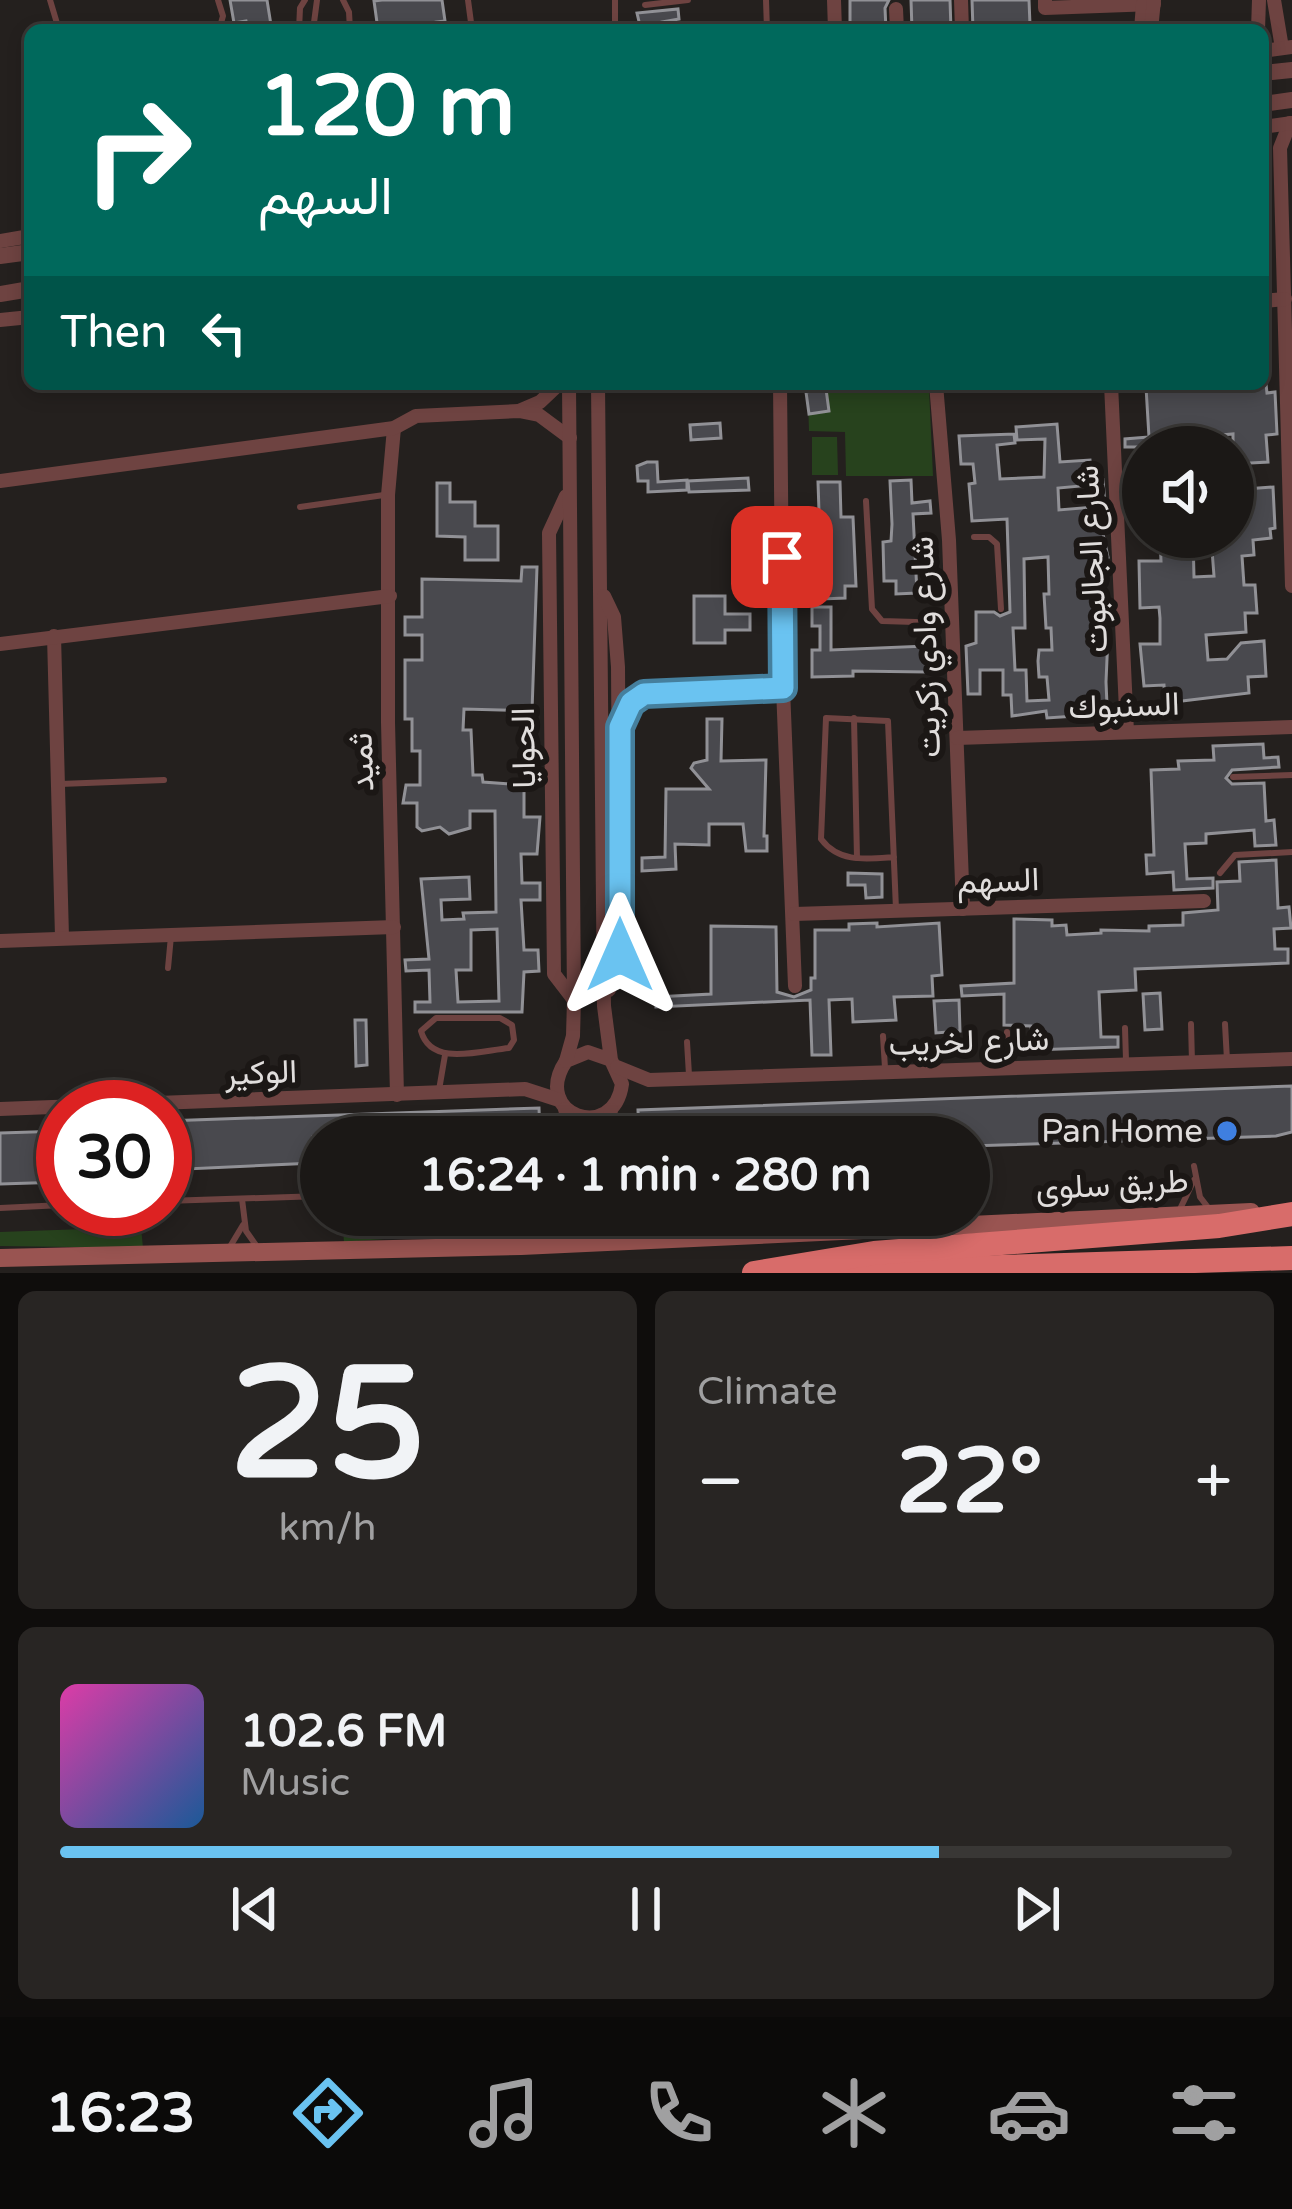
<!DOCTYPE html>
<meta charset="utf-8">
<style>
body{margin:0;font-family:"Varela Round",Vazirmatn,sans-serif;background:#282523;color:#f1f3f6;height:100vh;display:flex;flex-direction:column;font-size:45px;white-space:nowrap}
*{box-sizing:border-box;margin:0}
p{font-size:39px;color:#a0a0a1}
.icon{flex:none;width:66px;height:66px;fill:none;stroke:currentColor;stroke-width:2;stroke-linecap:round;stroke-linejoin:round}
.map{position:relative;height:1273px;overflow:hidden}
.panel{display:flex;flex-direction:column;gap:18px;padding:18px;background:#0f0d0c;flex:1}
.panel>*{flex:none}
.guide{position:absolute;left:24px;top:24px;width:1245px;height:366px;border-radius:18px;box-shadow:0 6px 18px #0003,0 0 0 3px #393735;background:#00695c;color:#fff;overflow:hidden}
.fabs{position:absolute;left:1122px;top:426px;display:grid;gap:24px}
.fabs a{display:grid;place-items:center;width:132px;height:132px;border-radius:50%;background:#1b1816;box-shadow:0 6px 18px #0003,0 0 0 3px #393735;font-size:60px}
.speed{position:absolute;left:36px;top:1080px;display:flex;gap:24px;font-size:60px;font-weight:700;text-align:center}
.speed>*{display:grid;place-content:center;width:156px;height:156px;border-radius:50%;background:#1b1816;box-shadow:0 6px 18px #0003,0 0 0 3px #393735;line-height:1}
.speed .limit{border:18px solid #d22;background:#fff;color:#111}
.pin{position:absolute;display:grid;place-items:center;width:102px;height:102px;color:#fff;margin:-51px;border-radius:24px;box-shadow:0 6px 18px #0006}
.me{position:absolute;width:132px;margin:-66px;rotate:0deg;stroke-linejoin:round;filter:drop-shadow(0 0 9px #0008)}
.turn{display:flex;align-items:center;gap:42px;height:252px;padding:0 36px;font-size:54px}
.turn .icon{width:156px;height:156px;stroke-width:2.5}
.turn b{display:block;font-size:84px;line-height:102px}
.then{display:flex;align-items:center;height:114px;padding:0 36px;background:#0003;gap:24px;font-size:45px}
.big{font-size:90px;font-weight:700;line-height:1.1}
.panel .card{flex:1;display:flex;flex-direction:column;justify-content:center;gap:18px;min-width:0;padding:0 42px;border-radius:18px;background:#282523}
.panel .dial{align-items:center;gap:0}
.dial b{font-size:156px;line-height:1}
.song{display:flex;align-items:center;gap:36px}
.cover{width:144px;height:144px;border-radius:18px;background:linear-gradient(135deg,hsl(320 70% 55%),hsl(210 70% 35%))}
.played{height:12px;border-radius:6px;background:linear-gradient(90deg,#6ac3f1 75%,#393735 75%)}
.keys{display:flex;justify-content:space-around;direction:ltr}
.heat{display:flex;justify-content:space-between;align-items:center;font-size:66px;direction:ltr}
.panel .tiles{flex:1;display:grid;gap:18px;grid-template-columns:1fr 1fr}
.card:last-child{grid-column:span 2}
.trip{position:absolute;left:300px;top:1116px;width:690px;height:120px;border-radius:60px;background:#1b1816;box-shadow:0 6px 18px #0003,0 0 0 3px #393735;font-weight:700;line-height:120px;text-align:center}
.tabs{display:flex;height:192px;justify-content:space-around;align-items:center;background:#0b0a09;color:#a0a0a1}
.tabs .icon{width:84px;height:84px}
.tabs .active{color:#6ac3f1}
.tabs b{font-size:54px;color:#f1f3f6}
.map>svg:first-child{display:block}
</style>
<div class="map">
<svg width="1292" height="1273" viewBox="0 0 1292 1273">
<rect width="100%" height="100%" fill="#24201e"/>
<g fill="#27421d">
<polygon points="824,384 897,384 899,393 929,388 933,476 846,476 845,432 809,431 808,400"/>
<polygon points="812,437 837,437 838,475 812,475"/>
<polygon points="492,1215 492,1231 344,1242 342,1217"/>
<polygon points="141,1227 143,1248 0,1246 0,1232"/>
</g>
<g fill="#49494e" stroke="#919196" stroke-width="3" fill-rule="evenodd">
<polygon points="230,0 267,0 271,25 248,29 246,21 234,23"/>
<polygon points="382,0 442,0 445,21 436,22 436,29 378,30 374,1"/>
<polygon points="850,0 889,0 885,8 886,30 850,30"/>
<polygon points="911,0 950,0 951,30 912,30"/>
<polygon points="972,0 1029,0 1030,25 973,30"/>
<polygon points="678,9 679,19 662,22 663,30 641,30 637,13"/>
<polygon points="1203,384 1266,384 1267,393 1275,392 1277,434 1266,435 1268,462 1233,464 1233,434 1176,439 1177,447 1125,447 1125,439 1149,437 1146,387 1165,386 1166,390"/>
<polygon points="826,389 829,411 809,414 806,392"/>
<polygon points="720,423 721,438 691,440 690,425"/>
<path d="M1057,424L1060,462L1090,460L1092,485L1058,488L1059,510L1095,507L1093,481L1103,480L1106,519L1100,520L1108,557H1104L1103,569L1108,636L1106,682L1107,705L1112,709L1104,718L1090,706V715L1047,718L1046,711L1012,716L1011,695H1003V670H980V694H968L966,646L976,643V612H994L1000,616L1010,612L1007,519L972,521L969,484L975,483L973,464H961L959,436L1014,434L1015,443L997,445L1000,479L1044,477L1045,439L1017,440L1016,427ZM1048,557L1049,594H1044L1046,628H1051L1052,650H1039L1038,661L1039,677H1047L1049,700L1027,701L1026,670H1015L1013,628H1025L1024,559Z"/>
<polygon points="647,462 657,462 658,482 687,480 687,490 648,492 648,481 638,481 637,466"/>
<polygon points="748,478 749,490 689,492 688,481"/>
<polygon points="911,480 912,503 930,501 931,513 913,514 917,593 896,594 896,581 884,581 883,542 891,541 892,524 890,481"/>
<polygon points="818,482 840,482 841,517 853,517 856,586 845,586 845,598 822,599"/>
<polygon points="437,483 450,483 450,502 475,502 475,526 498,526 498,560 465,560 465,537 437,536"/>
<polygon points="1273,487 1275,528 1270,529 1271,538 1253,540 1254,555 1242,556 1244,585 1255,585 1257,613 1245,613 1246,632 1206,635 1208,660 1227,659 1241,643 1264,641 1266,676 1248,677 1249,693 1165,703 1164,685 1144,686 1140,644 1160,644 1160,618 1159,607 1140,608 1139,561 1161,561 1160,537 1193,537 1194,577 1214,576 1211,537 1233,537 1233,490"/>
<path d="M522,567H537L532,711L464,709L463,730H471L473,775H482L483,782L524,785V817H540L537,854H521L522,883H540V900H521L524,950H538L539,971L524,972L522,1012H415V1002H430L429,970L406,971L405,960L429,959L421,879L469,877L470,899L441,900L442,920L464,919L463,913L496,912L495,811H470V828L449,834L440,827L422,831L417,827V803H403L406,785H420V751H412V719H405V660H422V635H405V617H422V579L521,581ZM497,929L499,1001L458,1002L456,970H471V930Z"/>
<polygon points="694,596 725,596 725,614 750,614 750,630 725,630 725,643 694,643"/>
<polygon points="812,607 831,607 831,650 926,646 926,672 853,671 853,676 812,677 812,650 820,650 820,626 812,626"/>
<polygon points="707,719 722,719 721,761 766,760 764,836 767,836 767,851 746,851 743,824 709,824 709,845 675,844 676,869 642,871 642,858 665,857 666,789 709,789 691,768 694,763 707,760"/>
<polygon points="1263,744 1264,758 1278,757 1279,767 1232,770 1226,778 1232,784 1264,783 1266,821 1274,820 1276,845 1255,846 1254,830 1206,834 1206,843 1185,844 1187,879 1213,878 1213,888 1174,890 1173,872 1147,874 1146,855 1154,855 1151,770 1179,769 1178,761 1214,760 1213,746"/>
<polygon points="1276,860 1278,908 1289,907 1291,928 1274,929 1275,949 1288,949 1288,963 1135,969 1136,990 1099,992 1101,1037 1118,1037 1118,1047 1032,1050 1031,1026 1004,1025 1004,994 962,996 961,986 1014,983 1014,919 1052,920 1052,926 1066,925 1067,935 1101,933 1101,930 1149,931 1149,926 1183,925 1183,913 1218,910 1217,882 1240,881 1239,862"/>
<polygon points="848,873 882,874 882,897 866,898 865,885 848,885"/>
<polygon points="877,923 877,927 939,923 942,975 932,976 933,996 894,997 896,1020 853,1022 852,999 829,1000 831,1055 812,1055 810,1000 656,1007 656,997 711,994 711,926 776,927 777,992 794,997 811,990 811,978 815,978 815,930 849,930 849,924"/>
<polygon points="1160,993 1162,1029 1145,1030 1143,994"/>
<polygon points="959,1000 960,1031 936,1033 934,1001"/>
<polygon points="355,1020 366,1020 367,1065 356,1066"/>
<polygon points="1292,1086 1292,1132 1276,1136 969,1146 969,1137 639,1137 638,1110"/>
<polygon points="539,1108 540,1137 313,1137 314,1163 165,1170 165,1121"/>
<polygon points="63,1131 63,1182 0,1184 0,1133"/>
</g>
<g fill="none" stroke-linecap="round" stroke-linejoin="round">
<g stroke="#6e4341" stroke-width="6">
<polyline points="50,0 59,30"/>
<polyline points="218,0 223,16 219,30"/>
<polyline points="343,0 349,12 350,30"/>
<polyline points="468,0 472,30"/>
<polyline points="615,0 615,30"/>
<polyline points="766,0 767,30"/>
<polyline points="645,5 688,0"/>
<polyline points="299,30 300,8 305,0"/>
<polyline points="313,30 317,0"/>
<polyline points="226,384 232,384"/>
<polyline points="866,501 872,609 882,621 949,623"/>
<polyline points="300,507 384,495"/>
<polyline points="974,537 989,537 997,544 1001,609"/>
<polyline points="854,718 857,858"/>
<polyline points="1233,777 1292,775"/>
<polyline points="60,784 164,780"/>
<path d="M894,857C866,859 839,863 821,839L826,718L888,721L896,909"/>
<polyline points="1220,873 1235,855 1292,852"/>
<polyline points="168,968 171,936"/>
<path d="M436,1018H500L512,1025L514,1040L509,1048C479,1051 431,1067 421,1031Z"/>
<polyline points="1191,1024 1192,1062"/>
<polyline points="1225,1024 1227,1060"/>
<polyline points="1125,1028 1126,1060"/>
<polyline points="883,1036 885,1068"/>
<polyline points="687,1042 689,1075"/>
<polyline points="1007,1065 1007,1032"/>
<polyline points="439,1090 445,1055"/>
<polyline points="1194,1166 1200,1197 1210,1210"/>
<polyline points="242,1199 246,1231 258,1248"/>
<polyline points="165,1201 321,1196"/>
<polyline points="0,1208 63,1205"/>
<polyline points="1180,1209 1194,1180"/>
<polyline points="228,1250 243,1225"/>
</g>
<g stroke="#6e4341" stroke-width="14">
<polyline points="834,0 835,30"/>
<polyline points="961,0 962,30"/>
<polyline points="1045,0 1045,8 1154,4"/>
<polyline points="1274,0 1282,48"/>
<polyline points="896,9 897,30"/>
<polyline points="1141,30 1143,4"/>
<polyline points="1151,30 1154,0"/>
<polyline points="1258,30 1259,0"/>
<polyline points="1263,51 1292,47"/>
<polyline points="1290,123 1280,148 1292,586"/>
<polyline points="1263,127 1292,123"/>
<polyline points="0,241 30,236"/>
<polyline points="1263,301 1285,299"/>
<polyline points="0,320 30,317"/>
<path d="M598,384L604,1006L611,1060L622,1084C614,1144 530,1115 566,1061L588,1052L611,1060"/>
<polyline points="780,384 783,688 795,986"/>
<polyline points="936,384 949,540 963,909"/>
<polyline points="1111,384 1127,732"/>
<polyline points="519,411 540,402 559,384"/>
<polyline points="394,428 388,495 388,722 397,1095"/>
<polyline points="0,481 394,428 416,416 519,411 539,415 570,438"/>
<polyline points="566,496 549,533 554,974 574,1000"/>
<polyline points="604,596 614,617 618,667 620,955 609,990"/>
<polyline points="54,636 62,937"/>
<polyline points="0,644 390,596"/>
<polyline points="622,720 631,703 644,694 783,688"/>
<polyline points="957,738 1292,727"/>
<polyline points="794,914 1204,901"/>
<polyline points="0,941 394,927"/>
<polyline points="566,1061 573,1036 574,1000 569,384"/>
<polyline points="617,1067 649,1080 1292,1059"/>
<polyline points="0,1109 525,1089 559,1100"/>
<polyline points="565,1109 573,1137"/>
<polyline points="606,1137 611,1110"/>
<polyline points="622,1215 660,1237"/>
<polyline points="524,1244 552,1227 563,1215"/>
</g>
<g stroke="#6e4341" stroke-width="16">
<polyline points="1263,73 1292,70"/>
<polyline points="1263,104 1292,100"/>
<polyline points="0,256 30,252"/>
<polyline points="0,294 30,289"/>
</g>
<polyline stroke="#995451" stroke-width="18" points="0,1258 521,1246 1251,1212"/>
<g stroke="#d86c6a" stroke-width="24">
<polyline points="839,1272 1292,1258"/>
<polyline points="754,1273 874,1253 1219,1226 1292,1214"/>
</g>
</g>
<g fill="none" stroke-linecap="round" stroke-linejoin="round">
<g stroke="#457f9d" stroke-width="30">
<polyline id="route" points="620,955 620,727 631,703 644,694 783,688 782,557"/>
</g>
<use href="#route" stroke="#6ac3f1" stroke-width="21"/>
</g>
<circle fill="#3f7fe0" stroke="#1b1715" stroke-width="4.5" cx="1227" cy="1131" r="12"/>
<g text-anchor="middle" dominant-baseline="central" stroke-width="12" stroke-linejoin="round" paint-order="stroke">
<g font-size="33" fill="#e0dddc" stroke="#1b1715">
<text transform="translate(1092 559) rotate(-93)">شارع الجالبوت</text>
<text transform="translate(926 647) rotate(-92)">شارع وادي زكريت</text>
<text transform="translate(1124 706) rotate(-2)">السنبوك</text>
<text transform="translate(524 748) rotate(-91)">الحوايا</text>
<text transform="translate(362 762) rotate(-92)">ثميد</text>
<text transform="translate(998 881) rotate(-2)">السهم</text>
<text transform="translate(969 1042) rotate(-2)">شارع لخريب</text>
<text transform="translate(261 1073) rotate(-2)">الوكير</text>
<text transform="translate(1112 1185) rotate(-3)">طريق سلوى</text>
</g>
<g font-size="33" fill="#e0dddc" stroke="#1b1715" text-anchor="end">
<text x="1203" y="1131">Pan Home</text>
</g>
</g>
</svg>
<div class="fabs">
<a><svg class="icon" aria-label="sound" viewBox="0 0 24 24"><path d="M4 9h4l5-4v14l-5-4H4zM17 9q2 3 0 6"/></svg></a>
</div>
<div class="speed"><div class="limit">30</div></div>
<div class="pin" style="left:782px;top:557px;background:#d93025"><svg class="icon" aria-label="arrive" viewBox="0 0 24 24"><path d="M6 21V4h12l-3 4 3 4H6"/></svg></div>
<svg class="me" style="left:620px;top:955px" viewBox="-20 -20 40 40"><path d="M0-17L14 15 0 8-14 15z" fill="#6ac3f1" stroke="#fff" stroke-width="4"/></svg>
<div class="trip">16:24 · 1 min · 280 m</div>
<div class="guide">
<div class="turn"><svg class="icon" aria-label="right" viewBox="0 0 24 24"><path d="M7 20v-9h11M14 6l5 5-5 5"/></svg><div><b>120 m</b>السهم</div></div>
<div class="then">Then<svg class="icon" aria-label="left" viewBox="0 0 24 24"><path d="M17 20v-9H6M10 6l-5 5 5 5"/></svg></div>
</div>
</div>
<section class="panel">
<div class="tiles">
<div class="card dial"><b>25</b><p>km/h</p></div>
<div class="card"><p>Climate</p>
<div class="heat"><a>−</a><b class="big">22°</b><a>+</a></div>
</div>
<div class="card">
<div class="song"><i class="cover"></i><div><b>102.6 FM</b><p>Music</p></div></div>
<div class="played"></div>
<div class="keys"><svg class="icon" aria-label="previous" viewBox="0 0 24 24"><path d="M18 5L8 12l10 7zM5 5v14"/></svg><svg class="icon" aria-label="pause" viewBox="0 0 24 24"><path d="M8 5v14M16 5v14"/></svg><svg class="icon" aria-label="next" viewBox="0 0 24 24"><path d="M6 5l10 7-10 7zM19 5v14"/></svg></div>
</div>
</div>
</section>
<nav class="tabs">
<b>16:23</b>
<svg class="icon active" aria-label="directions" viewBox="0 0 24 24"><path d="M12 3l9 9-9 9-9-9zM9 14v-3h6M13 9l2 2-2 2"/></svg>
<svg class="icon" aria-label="music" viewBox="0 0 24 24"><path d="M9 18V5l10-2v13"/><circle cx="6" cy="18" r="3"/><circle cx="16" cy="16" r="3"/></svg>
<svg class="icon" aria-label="phone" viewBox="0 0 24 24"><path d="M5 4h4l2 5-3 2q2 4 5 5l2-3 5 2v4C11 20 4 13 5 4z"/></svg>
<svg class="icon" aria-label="climate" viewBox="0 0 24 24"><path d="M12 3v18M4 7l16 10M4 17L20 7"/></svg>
<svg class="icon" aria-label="car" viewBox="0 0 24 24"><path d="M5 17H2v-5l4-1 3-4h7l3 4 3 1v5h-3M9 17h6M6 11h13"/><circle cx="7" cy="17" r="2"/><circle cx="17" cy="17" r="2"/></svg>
<svg class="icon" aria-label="filters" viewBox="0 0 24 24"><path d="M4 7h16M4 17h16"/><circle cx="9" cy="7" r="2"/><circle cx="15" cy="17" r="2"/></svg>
</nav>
